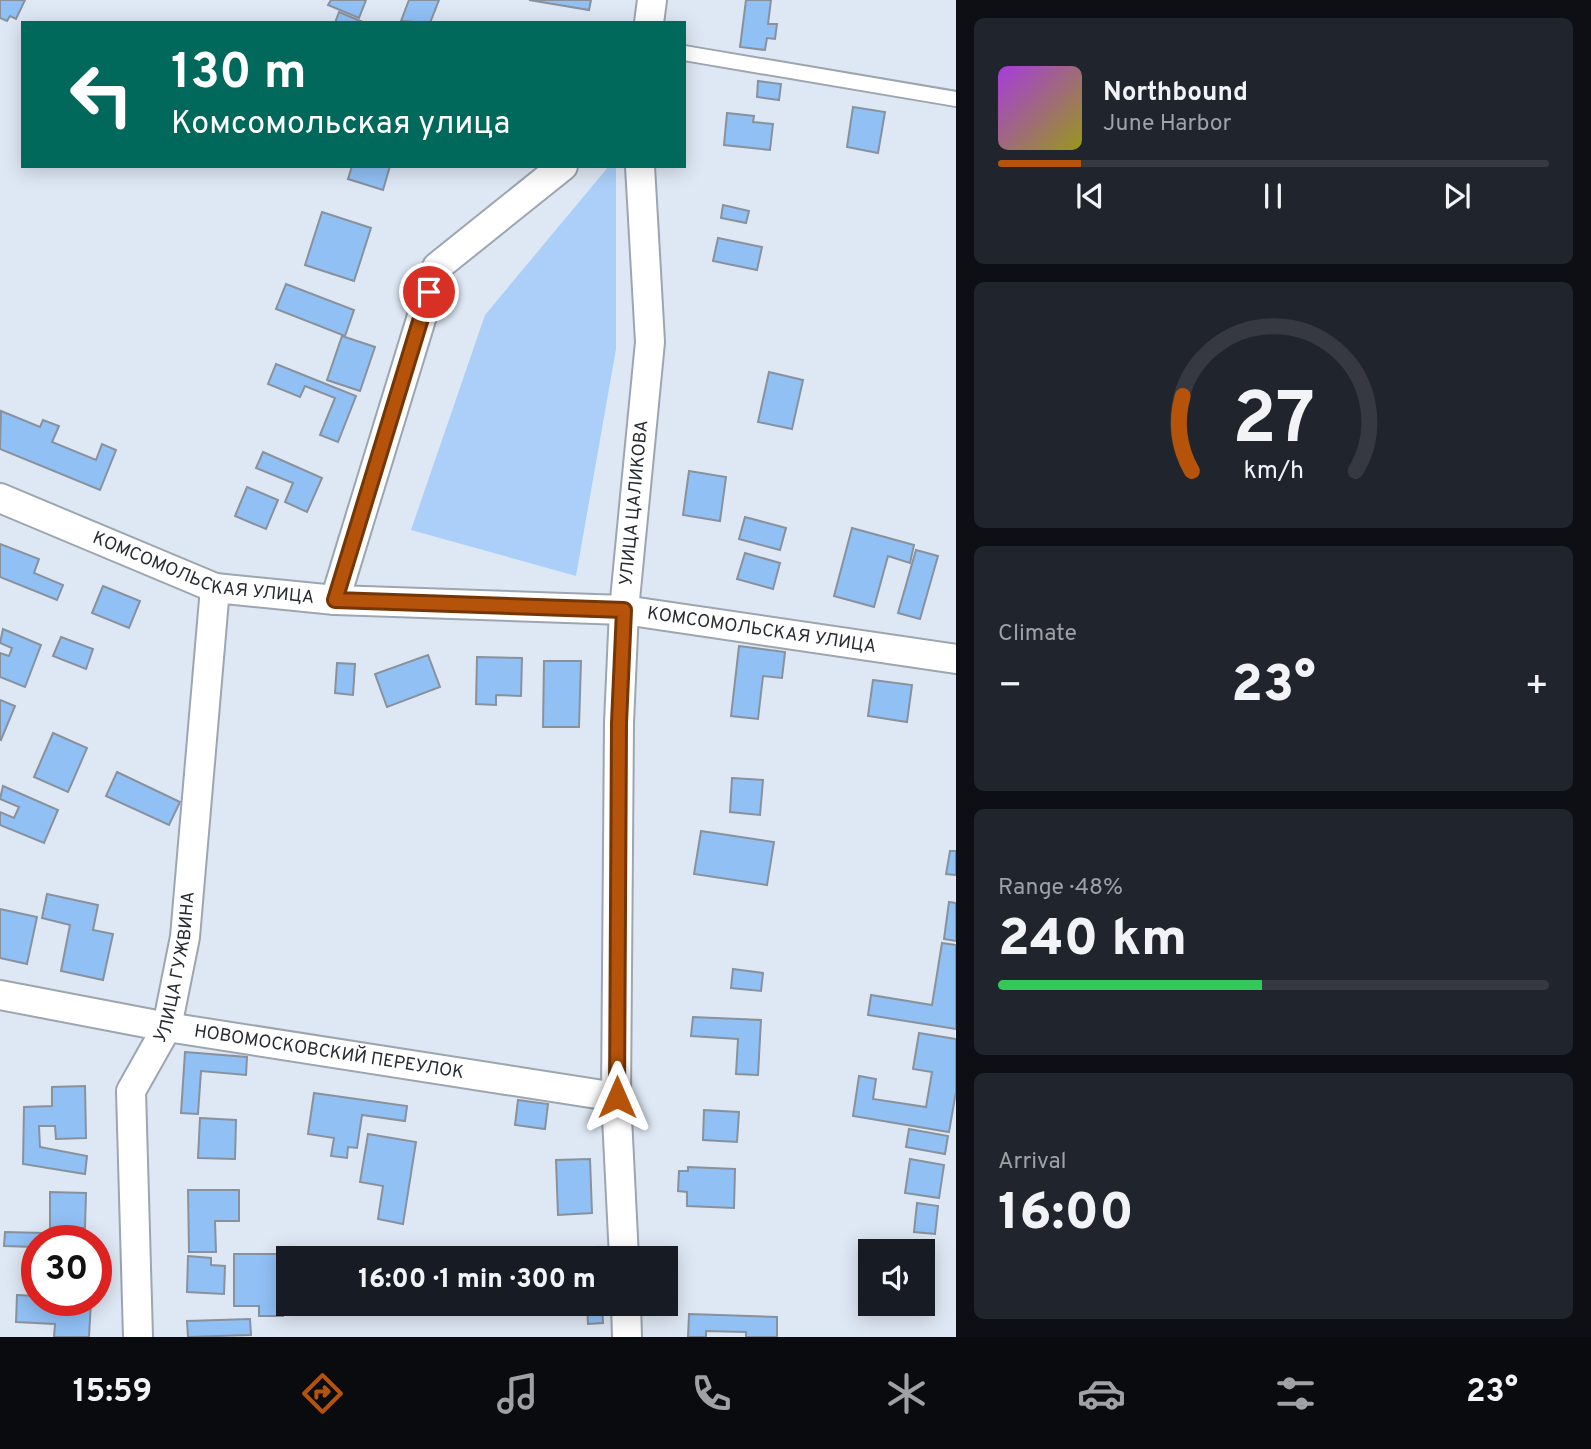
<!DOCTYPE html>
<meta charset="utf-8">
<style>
body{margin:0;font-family:Overpass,sans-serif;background:#20242c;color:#f1f3f6;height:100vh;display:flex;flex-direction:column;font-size:26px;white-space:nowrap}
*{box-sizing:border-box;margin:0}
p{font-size:23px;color:#9ea1a6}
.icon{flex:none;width:38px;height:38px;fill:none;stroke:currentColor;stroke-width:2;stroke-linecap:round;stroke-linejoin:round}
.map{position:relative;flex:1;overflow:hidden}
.details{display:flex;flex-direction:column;gap:18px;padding:18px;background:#0d0f14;width:635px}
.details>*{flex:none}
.top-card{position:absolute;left:21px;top:21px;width:665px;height:147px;border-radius:0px;box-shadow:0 4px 18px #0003;background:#00695c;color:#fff;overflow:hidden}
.tools{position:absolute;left:858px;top:1239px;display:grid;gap:14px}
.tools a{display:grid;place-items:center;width:77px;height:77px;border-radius:0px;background:#171b24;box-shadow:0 4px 18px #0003;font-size:35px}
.speed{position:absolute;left:21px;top:1225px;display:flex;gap:14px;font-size:35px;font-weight:700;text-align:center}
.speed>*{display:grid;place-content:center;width:91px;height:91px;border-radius:50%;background:#171b24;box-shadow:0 4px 18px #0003;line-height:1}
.speed .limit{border:10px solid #d22;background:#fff;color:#111}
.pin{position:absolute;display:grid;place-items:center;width:60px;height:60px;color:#fff;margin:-30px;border:4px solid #fff;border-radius:50%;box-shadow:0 2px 7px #0007}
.me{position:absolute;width:77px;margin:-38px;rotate:0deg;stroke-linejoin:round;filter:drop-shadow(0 0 5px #0008)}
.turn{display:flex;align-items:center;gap:24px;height:147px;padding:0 35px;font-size:32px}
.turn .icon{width:91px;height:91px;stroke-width:2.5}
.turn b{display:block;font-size:49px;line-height:60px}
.big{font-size:52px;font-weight:800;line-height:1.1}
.details .tile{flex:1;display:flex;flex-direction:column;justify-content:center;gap:10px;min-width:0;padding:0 24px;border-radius:10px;background:#20242c}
.details .dial{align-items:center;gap:0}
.dial svg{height:182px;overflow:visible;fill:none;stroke:#363941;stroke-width:7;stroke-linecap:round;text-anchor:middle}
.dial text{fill:#f1f3f6;stroke:none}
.song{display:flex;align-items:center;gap:21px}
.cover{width:84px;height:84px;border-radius:10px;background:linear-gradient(135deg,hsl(280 70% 55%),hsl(60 70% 35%))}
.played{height:7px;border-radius:4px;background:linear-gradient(90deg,#b45309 15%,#363941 15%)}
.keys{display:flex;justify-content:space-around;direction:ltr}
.heat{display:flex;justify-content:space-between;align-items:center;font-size:38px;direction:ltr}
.charge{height:10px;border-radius:5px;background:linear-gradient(90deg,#34c759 48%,#363941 0)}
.trip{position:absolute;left:276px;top:1246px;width:402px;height:70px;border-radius:0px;background:#171b24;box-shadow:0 4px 18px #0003;font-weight:800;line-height:70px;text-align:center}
.tab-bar{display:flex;height:112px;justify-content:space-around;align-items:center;background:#090b0e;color:#9ea1a6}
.tab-bar .icon{width:49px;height:49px}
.tab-bar .current{color:#b45309}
.tab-bar b{font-size:32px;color:#f1f3f6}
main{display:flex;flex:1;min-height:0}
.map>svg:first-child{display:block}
</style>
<main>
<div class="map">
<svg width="956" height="1337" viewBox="0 0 956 1337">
<rect width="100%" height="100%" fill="#dee8f4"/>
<polygon fill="#abcff8" points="609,166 616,166 616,349 576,576 411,530 485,315"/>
<g fill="#91c0f5" stroke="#88919c" stroke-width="2">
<polygon points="0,0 25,0 16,19 10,16 7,21 0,18"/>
<polygon points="331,0 366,0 359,18 328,5"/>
<polygon points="409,0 439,0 430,23 401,21"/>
<polygon points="529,0 591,0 589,10"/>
<polygon points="746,0 771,0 768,24 777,24 775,39 767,38 765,50 740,47"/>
<polygon points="339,12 365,23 335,23"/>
<polygon points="758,81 781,84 779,100 757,97"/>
<polygon points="853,107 885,112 878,153 847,147"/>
<polygon points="727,113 754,116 753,122 773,124 770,150 724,145"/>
<polygon points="352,166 390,166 383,190 348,179"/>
<polygon points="723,205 749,211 746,223 721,218"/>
<polygon points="322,212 371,228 354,281 305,265"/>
<polygon points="718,238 762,247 757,270 713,261"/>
<polygon points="286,284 354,310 345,336 276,309"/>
<polygon points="342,336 375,347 360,391 327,380"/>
<polygon points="276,364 356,396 338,442 320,435 335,398 305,386 300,397 268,384"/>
<polygon points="769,372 803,380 792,429 758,422"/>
<polygon points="1,411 40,427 43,420 59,426 52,442 96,460 102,444 116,450 100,490 0,449"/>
<polygon points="263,452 322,478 307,512 285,502 293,483 256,468"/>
<polygon points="689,471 726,477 720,521 683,515"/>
<polygon points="247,487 278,500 266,529 235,516"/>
<polygon points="745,517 786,528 780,550 739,539"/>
<polygon points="852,528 914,545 910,563 888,556 874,607 834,596"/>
<polygon points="0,544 39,559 34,573 63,585 57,600 0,577"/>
<polygon points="916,550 938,556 920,619 898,613"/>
<polygon points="745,553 780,563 773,589 737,579"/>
<polygon points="103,586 140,601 129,628 92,613"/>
<polygon points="3,629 41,645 25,687 0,677 0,653 9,656 12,648 0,643"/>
<polygon points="61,637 93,649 86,669 53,656"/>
<polygon points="739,646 785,652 782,678 763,676 758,719 731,716"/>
<polygon points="428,655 440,687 387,707 375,674"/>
<polygon points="477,657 522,658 521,696 496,695 496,705 476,704"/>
<polygon points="544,661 581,661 579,727 543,727"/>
<polygon points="337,663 355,664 353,695 335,693"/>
<polygon points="873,680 912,685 907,722 868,716"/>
<polygon points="0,700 15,706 1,740 0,739"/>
<polygon points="53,733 87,748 68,792 34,777"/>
<polygon points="117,772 180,802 169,825 106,796"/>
<polygon points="732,778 763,780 760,815 730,812"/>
<polygon points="3,786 58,810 44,843 0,825 0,812 14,818 19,807 0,799"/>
<polygon points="701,831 774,842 767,885 694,874"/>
<polygon points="950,851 956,851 956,875 946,874"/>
<polygon points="47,894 98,905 93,930 113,934 103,980 61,971 70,925 42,918"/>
<polygon points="949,902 956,903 956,941 944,939"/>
<polygon points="0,909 37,917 27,964 0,958"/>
<polygon points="942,943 956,945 956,1029 868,1015 871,995 932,1005"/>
<polygon points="733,969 763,973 761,991 731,988"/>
<polygon points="693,1017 761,1020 758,1075 736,1074 738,1039 691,1036"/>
<polygon points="919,1033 956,1039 956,1092 949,1132 853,1116 859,1076 876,1079 873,1099 926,1107 932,1072 913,1069"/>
<polygon points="185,1052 247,1057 246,1075 201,1071 198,1114 181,1113"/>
<polygon points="85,1086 86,1138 56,1139 55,1126 39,1126 40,1147 87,1156 85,1174 23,1164 24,1107 52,1106 52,1087"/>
<polygon points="314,1093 407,1106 405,1121 362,1115 357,1148 348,1147 347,1158 331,1156 334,1138 308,1134"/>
<polygon points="518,1100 548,1104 545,1129 515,1125"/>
<polygon points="704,1110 739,1112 737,1142 703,1140"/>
<polygon points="200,1118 236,1120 235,1159 198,1158"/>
<polygon points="909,1129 948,1136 945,1154 906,1147"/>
<polygon points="368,1134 416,1142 403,1224 378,1219 383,1186 360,1182"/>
<polygon points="590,1159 592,1213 558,1215 556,1160"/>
<polygon points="910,1159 944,1165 939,1198 905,1193"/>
<polygon points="688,1167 735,1169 734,1208 687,1206 687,1192 678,1191 679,1171 688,1171"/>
<polygon points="188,1190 239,1190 239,1221 215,1221 216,1252 189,1252"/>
<polygon points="50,1192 86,1193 85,1228 50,1228"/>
<polygon points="917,1203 938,1206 935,1234 914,1232"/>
<polygon points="5,1232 86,1234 86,1241 37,1241 37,1293 32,1293 36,1247 4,1246"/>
<polygon points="598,1247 598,1258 584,1258 583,1249"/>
<polygon points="234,1254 283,1254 283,1316 259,1316 259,1306 234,1306"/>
<polygon points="188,1256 211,1258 211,1265 225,1266 224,1294 187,1292"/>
<polygon points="17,1295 37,1296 37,1300 91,1300 89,1337 54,1337 55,1324 16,1322"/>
<polygon points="587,1304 602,1304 603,1323 588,1324"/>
<polygon points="689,1314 777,1317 777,1337 746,1337 746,1332 706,1331 706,1337 688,1337"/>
<polygon points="250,1319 251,1335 188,1337 187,1321"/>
</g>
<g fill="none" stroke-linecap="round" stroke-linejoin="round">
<g stroke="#9ca5b0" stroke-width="18">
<polyline id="service" points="684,53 956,99"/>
</g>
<g stroke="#9ca5b0" stroke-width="32">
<g id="minor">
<polyline points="649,23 652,0"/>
<path id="s1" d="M0,498L215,588L335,600L624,610L956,659"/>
<polyline points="335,600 437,267 563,166"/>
<path id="s2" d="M0,995L167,1027L616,1097"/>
<path id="s3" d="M624,1258L616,1097L619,723L624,610L650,342L640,166"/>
<polyline points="626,1304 627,1337"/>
<path id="s4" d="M138,1337L131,1091L167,1027L185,937L215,588"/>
</g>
</g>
<use href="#service" stroke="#fff" stroke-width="14"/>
<use href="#minor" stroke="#fff" stroke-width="28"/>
</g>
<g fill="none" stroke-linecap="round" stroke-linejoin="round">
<g stroke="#753606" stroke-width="18">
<polyline id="route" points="429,292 335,600 624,610 619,723 617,1097"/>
</g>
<use href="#route" stroke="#b45309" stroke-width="12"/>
</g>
<g text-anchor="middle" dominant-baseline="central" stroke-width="5" stroke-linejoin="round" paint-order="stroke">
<g font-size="18" fill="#282c31" stroke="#edf5ff">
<text stroke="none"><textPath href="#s3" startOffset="756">УЛИЦА ЦАЛИКОВА</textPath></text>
<text stroke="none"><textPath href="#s1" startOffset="217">КОМСОМОЛЬСКАЯ УЛИЦА</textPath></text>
<text stroke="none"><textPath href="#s1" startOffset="782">КОМСОМОЛЬСКАЯ УЛИЦА</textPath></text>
<text stroke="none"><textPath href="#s4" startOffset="380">УЛИЦА ГУЖВИНА</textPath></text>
<text stroke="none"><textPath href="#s2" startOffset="334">НОВОМОСКОВСКИЙ ПЕРЕУЛОК</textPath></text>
</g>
</g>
</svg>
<div class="tools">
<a><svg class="icon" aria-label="sound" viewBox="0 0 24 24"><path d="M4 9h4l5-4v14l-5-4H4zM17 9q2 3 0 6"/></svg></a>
</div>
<div class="speed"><div class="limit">30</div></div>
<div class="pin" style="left:429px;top:292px;background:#d93025"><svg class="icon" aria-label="arrive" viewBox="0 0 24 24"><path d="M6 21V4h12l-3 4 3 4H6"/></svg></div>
<svg class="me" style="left:617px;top:1097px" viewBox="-20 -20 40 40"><path d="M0-17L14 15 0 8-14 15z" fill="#b45309" stroke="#fff" stroke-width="4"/></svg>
<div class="trip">16:00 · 1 min · 300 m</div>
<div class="top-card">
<div class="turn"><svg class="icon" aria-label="left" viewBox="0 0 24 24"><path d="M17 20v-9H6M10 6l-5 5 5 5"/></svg><div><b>130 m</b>Комсомольская улица</div></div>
</div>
</div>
<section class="details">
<div class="tile">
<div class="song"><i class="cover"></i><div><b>Northbound</b><p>June Harbor</p></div></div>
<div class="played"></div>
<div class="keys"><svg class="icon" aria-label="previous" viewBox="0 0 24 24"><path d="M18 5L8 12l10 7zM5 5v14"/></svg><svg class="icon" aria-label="pause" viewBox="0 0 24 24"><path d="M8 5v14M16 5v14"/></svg><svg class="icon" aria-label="next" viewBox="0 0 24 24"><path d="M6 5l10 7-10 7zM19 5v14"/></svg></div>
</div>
<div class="tile dial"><svg viewBox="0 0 100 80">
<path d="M14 69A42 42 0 1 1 86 69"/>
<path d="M14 69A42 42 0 0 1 10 36" stroke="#b45309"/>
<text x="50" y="56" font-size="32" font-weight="700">27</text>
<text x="50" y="72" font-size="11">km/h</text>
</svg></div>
<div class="tile"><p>Climate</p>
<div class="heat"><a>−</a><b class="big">23°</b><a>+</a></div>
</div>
<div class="tile"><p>Range · 48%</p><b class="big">240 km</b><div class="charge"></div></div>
<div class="tile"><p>Arrival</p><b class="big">16:00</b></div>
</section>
</main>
<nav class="tab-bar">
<b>15:59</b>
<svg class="icon current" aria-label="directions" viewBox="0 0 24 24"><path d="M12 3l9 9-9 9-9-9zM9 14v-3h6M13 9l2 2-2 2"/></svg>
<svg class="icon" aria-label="music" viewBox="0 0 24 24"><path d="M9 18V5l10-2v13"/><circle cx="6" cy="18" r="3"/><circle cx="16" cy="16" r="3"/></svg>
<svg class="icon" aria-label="phone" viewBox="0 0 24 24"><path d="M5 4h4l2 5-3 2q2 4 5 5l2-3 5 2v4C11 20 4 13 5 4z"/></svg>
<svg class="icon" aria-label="climate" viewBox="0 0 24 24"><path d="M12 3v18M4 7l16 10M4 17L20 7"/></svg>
<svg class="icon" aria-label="car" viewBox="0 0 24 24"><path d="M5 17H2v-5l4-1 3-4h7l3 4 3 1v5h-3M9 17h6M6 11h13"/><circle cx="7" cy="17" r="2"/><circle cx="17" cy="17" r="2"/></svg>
<svg class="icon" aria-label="filters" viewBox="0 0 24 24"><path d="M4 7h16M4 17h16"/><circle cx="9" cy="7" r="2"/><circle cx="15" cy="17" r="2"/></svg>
<b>23°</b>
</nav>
